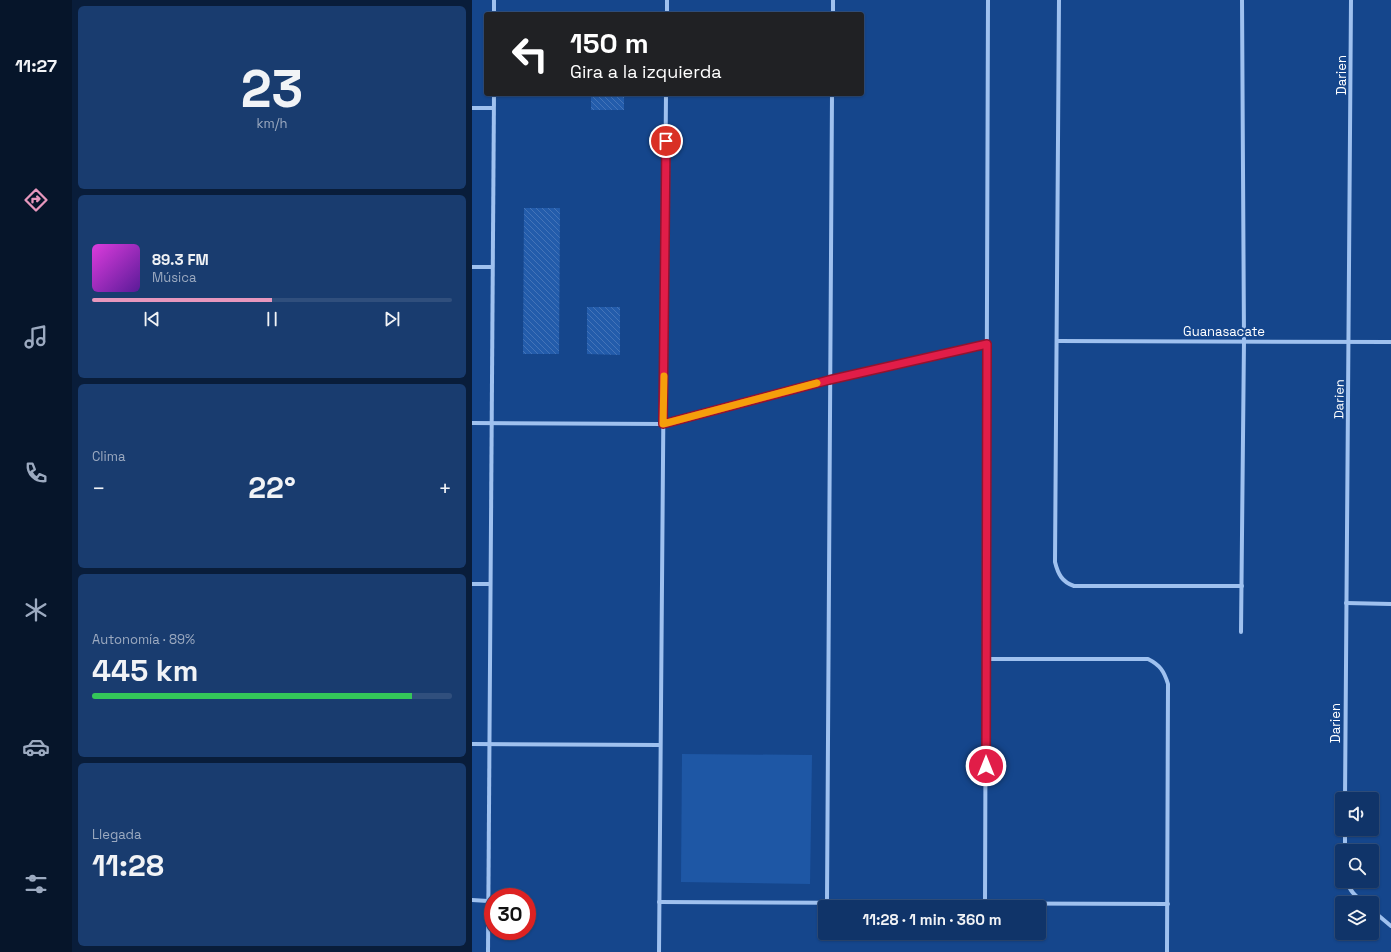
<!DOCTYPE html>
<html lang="es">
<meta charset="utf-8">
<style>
body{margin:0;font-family:"Space Grotesk",sans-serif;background:#193c6f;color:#f1f3f6;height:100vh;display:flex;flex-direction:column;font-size:15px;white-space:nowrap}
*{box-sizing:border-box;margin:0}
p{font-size:13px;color:#9caac0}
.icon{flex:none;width:22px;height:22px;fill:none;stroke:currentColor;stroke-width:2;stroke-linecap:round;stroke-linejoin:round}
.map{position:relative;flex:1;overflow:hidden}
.side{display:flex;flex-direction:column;gap:6px;padding:6px;background:#091d3a;width:400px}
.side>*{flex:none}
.banner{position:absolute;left:12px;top:12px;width:380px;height:84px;border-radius:4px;box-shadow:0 1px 3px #0004,0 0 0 1px #304f7d;background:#202124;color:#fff;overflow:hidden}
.controls{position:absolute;left:863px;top:792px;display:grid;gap:8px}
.controls a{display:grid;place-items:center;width:44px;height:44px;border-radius:4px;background:#103469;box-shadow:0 1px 3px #0004,0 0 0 1px #304f7d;font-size:20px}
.speed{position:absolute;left:12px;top:888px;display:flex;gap:8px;font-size:20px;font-weight:700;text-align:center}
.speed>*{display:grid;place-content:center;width:52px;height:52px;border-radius:50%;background:#103469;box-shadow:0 1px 3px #0004,0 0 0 1px #304f7d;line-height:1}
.speed .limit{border:6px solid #d22;background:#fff;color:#111}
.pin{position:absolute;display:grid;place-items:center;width:34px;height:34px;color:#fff;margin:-17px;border:2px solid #fff;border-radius:50%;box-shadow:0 1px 4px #0007}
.me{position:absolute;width:44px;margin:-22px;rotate:0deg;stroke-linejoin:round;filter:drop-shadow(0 0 3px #0008)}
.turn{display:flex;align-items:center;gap:14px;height:84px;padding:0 20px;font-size:18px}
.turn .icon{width:52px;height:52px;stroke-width:2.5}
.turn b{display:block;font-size:28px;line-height:34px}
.big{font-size:30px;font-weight:600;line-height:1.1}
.side .tile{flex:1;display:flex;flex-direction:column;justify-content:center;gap:6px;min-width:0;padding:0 14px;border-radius:6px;background:#193c6f}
.side .dial{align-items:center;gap:0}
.dial b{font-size:52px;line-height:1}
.song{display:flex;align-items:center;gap:12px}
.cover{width:48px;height:48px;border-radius:6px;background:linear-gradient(135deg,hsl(300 70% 55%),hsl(270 70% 35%))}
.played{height:4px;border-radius:2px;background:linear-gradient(90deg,#e797bd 50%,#304f7d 50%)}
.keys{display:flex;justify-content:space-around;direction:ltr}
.heat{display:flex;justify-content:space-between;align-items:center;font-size:22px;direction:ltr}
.charge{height:6px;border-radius:3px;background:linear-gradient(90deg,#34c759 89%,#304f7d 0)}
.trip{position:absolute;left:346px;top:900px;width:228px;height:40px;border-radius:4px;background:#103469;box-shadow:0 1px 3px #0004,0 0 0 1px #304f7d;font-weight:600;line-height:40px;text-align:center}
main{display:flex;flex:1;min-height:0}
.tab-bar{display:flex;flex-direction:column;width:72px;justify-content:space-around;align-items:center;background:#06152a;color:#9caac0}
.tab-bar .icon{width:28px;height:28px}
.tab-bar .selected{color:#e797bd}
.tab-bar b{font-size:18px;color:#f1f3f6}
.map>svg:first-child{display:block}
</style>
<main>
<nav class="tab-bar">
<b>11:27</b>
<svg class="icon selected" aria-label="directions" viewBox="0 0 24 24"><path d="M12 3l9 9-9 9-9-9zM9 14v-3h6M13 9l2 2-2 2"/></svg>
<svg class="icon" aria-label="music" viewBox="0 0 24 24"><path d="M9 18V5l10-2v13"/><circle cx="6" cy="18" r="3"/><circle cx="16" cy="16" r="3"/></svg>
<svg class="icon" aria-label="phone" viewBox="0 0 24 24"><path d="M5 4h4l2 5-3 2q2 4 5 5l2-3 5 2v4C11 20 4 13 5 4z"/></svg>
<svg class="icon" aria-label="climate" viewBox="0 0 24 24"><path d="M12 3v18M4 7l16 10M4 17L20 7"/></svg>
<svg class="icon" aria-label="car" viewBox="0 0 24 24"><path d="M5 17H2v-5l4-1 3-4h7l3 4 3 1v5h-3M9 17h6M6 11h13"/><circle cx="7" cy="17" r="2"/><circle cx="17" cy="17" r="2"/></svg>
<svg class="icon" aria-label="filters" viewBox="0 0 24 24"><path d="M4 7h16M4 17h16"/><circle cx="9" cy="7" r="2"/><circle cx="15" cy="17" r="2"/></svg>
</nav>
<section class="side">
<div class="tile dial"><b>23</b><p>km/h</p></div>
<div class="tile">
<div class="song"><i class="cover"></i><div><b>89.3 FM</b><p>Música</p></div></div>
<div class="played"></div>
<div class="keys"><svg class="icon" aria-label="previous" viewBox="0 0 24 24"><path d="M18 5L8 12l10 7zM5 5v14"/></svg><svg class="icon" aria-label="pause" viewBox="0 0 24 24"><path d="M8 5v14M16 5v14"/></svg><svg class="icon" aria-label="next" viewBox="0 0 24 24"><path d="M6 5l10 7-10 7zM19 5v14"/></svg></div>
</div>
<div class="tile"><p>Clima</p>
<div class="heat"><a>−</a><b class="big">22°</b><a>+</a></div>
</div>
<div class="tile"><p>Autonomía · 89%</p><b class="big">445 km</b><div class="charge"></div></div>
<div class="tile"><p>Llegada</p><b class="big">11:28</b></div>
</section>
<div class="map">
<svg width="919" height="952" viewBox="0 0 919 952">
<defs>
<pattern id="building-back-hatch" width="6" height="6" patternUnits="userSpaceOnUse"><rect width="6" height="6" fill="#235cab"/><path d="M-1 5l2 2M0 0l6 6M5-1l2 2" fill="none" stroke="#4474b8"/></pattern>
</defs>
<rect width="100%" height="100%" fill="#15468c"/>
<polygon fill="#1e57a5" points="210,754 340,755 338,884 209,882"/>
<g fill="url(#building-back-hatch)">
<rect x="119" y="94" width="33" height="16"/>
<polygon points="52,208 88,208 87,354 51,354"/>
<polygon points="115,307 148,307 148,355 115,354"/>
</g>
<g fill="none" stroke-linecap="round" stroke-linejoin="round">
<g stroke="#9fc1ef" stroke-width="4">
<path d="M587,0L583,562C586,574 590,582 602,586H770"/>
<polyline points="22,14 22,0"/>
<polyline points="195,14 195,0"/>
<polyline points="361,14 361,0"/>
<polyline points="0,108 21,108"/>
<polyline points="0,267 20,267"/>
<polyline points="585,341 919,342"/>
<polyline points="0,423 191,424 357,380 515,344"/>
<polyline points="0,584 18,584"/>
<polyline points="874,603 919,604"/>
<polyline points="769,632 772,340 770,0"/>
<path d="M514,659H676C688,665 692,671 696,684L695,952"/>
<polyline points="0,744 187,745"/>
<polyline points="873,799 879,0"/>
<polyline points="873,851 873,829"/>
<path d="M875,881C877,891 885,897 892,903"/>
<polyline points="0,900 16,901"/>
<polyline points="187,902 696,904"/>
<polyline points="355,902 360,94"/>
<polyline points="513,903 516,0"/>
<polyline points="900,910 919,926"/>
<polyline points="16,952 22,94"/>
<polyline points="187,952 194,94"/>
</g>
</g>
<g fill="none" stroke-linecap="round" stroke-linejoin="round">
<g stroke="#92132f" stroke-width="10">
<polyline id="route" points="194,141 191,424 357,380 515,344 514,766"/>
</g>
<use href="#route" stroke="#e11d48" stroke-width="7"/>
<polyline stroke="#f59e0b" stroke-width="7" points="192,376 191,424 345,383"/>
</g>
<g text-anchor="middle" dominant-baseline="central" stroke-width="4" stroke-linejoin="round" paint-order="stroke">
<g font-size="13" fill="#fff" stroke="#15468c">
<text transform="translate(869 75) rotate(-90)">Darien</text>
<text x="752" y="331">Guanasacate</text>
<text transform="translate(867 399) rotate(-89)">Darien</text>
<text transform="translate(863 723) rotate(-90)">Darien</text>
</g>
</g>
</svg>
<div class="controls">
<a><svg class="icon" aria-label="sound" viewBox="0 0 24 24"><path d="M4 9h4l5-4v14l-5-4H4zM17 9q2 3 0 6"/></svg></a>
<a><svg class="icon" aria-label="search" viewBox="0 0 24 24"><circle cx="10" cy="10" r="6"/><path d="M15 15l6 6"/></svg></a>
<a><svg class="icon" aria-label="layers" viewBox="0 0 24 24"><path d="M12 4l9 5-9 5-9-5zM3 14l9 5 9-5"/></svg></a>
</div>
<div class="speed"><div class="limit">30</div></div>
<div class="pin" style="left:194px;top:141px;background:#d93025"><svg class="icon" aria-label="arrive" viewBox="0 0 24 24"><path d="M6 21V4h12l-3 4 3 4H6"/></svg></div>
<svg class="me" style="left:514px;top:766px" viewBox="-20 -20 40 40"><circle r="17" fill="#e11d48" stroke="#fff" stroke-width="3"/><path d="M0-11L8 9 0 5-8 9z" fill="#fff"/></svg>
<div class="trip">11:28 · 1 min · 360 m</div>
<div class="banner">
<div class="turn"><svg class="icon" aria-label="left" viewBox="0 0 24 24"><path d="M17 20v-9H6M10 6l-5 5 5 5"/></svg><div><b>150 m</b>Gira a la izquierda</div></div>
</div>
</div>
</main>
